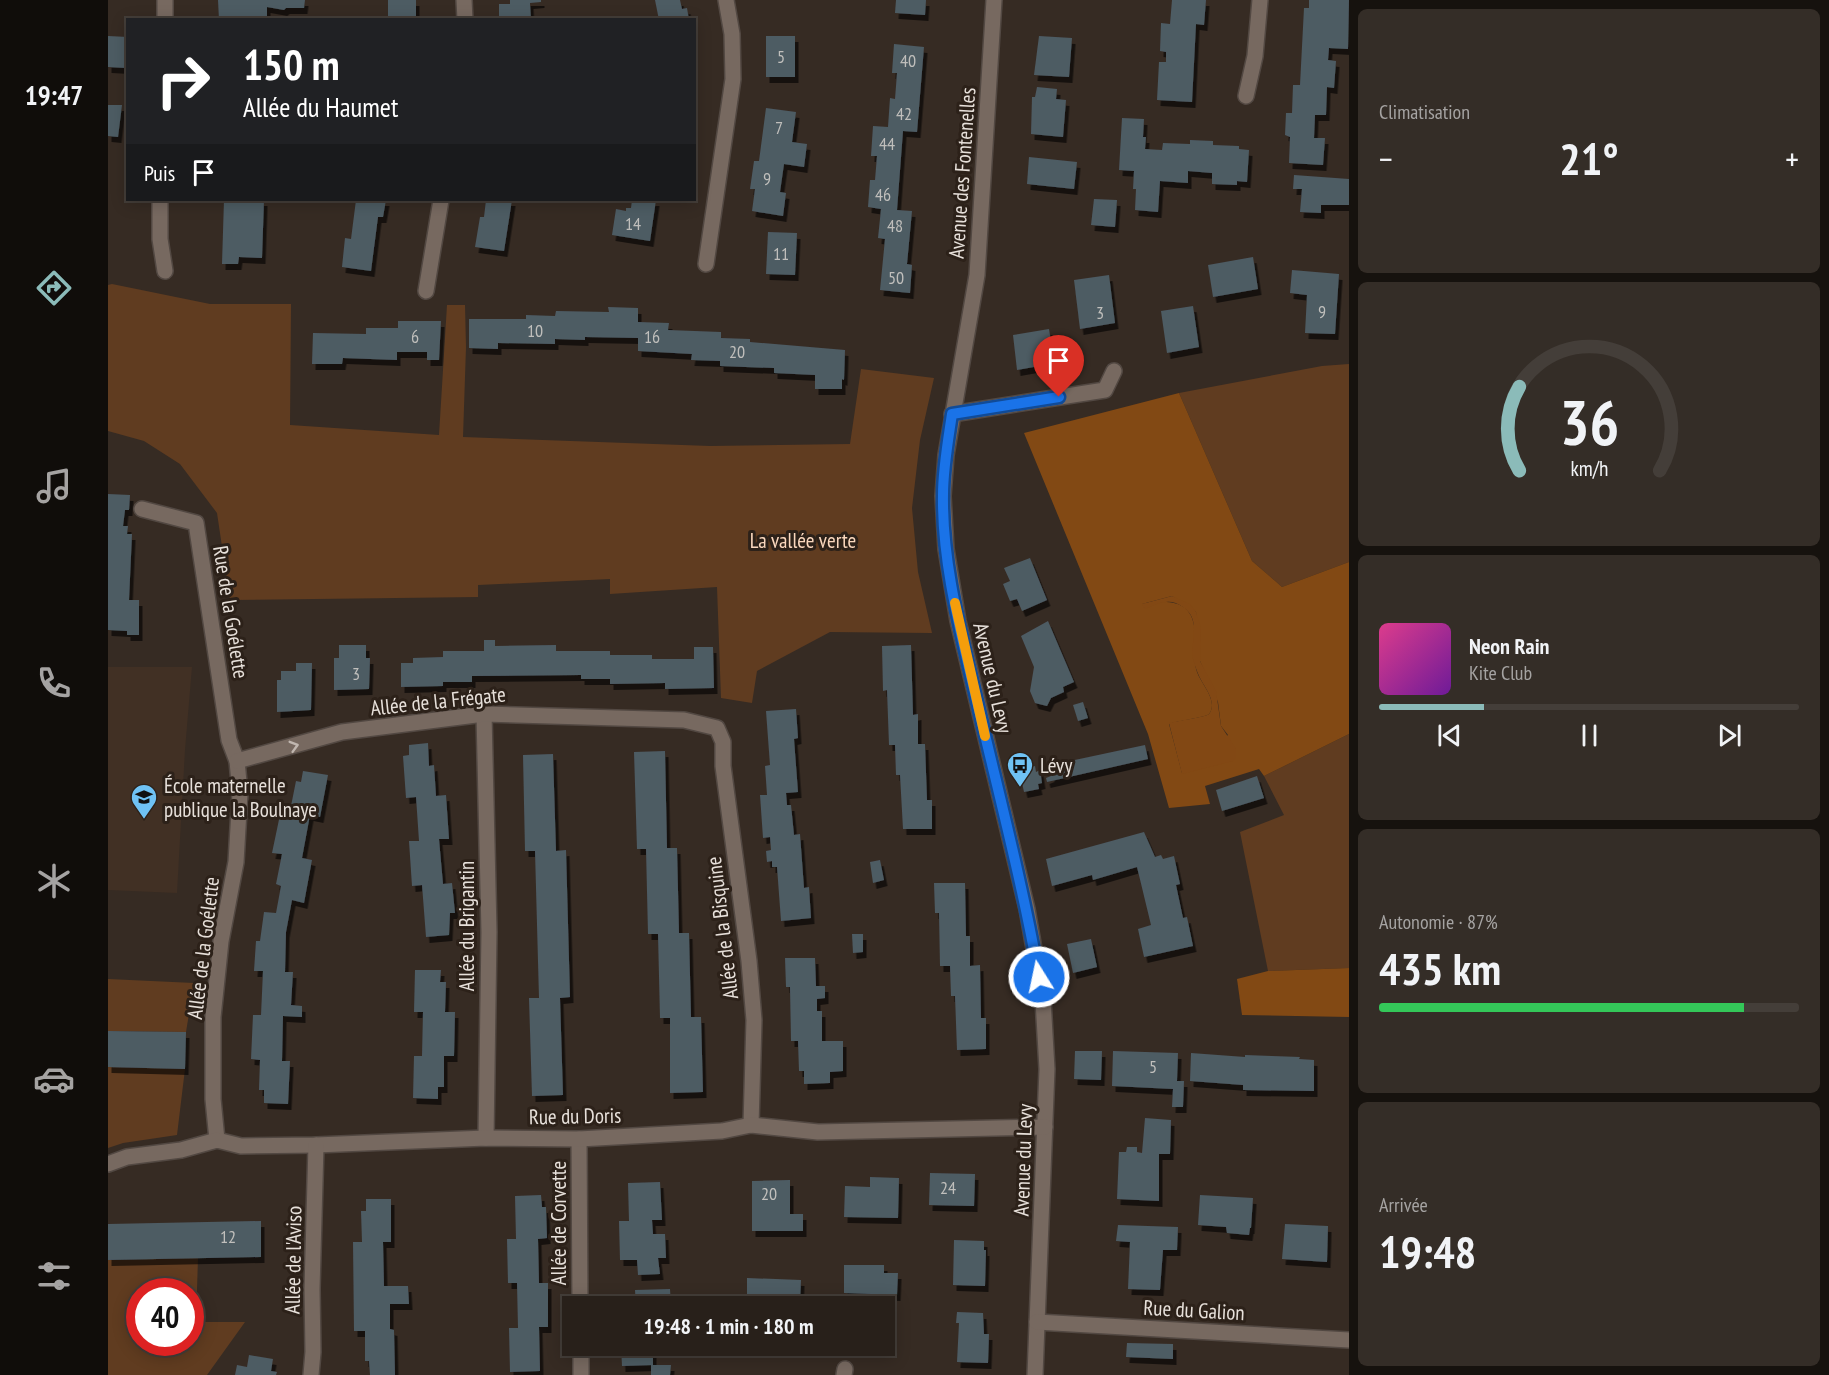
<!DOCTYPE html>
<html lang="fr">
<meta charset="utf-8">
<style>
body{margin:0;font-family:"PT Sans Narrow",sans-serif;background:#342d27;color:#f1f3f6;height:100vh;display:flex;flex-direction:column;font-size:22px;white-space:nowrap}
*{box-sizing:border-box;margin:0}
p{font-size:20px;color:#a5a3a2}
.icon{flex:none;width:33px;height:33px;fill:none;stroke:currentColor;stroke-width:2;stroke-linecap:round;stroke-linejoin:round}
.map{position:relative;flex:1;overflow:hidden}
.side{display:flex;flex-direction:column;gap:9px;padding:9px;background:#16120e;width:480px}
.side>*{flex:none}
.banner{position:absolute;left:18px;top:18px;width:570px;height:183px;border-radius:0px;box-shadow:0 3px 15px #0003,0 0 0 2px #443e39;background:#202124;color:#fff;overflow:hidden}
.speed{position:absolute;left:18px;top:1278px;display:flex;gap:12px;font-size:30px;font-weight:700;text-align:center}
.speed>*{display:grid;place-content:center;width:78px;height:78px;border-radius:50%;background:#28201a;box-shadow:0 3px 15px #0003,0 0 0 2px #443e39;line-height:1}
.speed .limit{border:9px solid #d22;background:#fff;color:#111}
.pin{position:absolute;display:grid;place-items:center;width:51px;height:51px;color:#fff;margin:-62px -26px;border-radius:50% 50% 50% 0;rotate:-45deg;box-shadow:0 0 6px #0007}
.pin .icon{rotate:45deg}
.me{position:absolute;width:66px;margin:-33px;rotate:350deg;stroke-linejoin:round;filter:drop-shadow(0 0 4px #0008)}
.turn{display:flex;align-items:center;gap:21px;height:126px;padding:0 18px;font-size:27px}
.turn .icon{width:78px;height:78px;stroke-width:2.5}
.turn b{display:block;font-size:42px;line-height:51px}
.then{display:flex;align-items:center;height:57px;padding:0 18px;background:#0003;gap:12px;font-size:22px}
.big{font-size:45px;font-weight:600;line-height:1.1}
.side .tile{flex:1;display:flex;flex-direction:column;justify-content:center;gap:9px;min-width:0;padding:0 21px;border-radius:9px;background:#342d27}
.side .dial{align-items:center;gap:0}
.dial svg{height:156px;overflow:visible;fill:none;stroke:#443e39;stroke-width:7;stroke-linecap:round;text-anchor:middle}
.dial text{fill:#f1f3f6;stroke:none}
.song{display:flex;align-items:center;gap:18px}
.cover{width:72px;height:72px;border-radius:9px;background:linear-gradient(135deg,hsl(330 70% 55%),hsl(280 70% 35%))}
.played{height:6px;border-radius:3px;background:linear-gradient(90deg,#8bbbb9 25%,#443e39 25%)}
.keys{display:flex;justify-content:space-around;direction:ltr}
.heat{display:flex;justify-content:space-between;align-items:center;font-size:33px;direction:ltr}
.charge{height:9px;border-radius:4px;background:linear-gradient(90deg,#34c759 87%,#443e39 0)}
.trip{position:absolute;left:454px;top:1296px;width:333px;height:60px;border-radius:0px;background:#28201a;box-shadow:0 3px 15px #0003,0 0 0 2px #443e39;font-weight:600;line-height:60px;text-align:center}
main{display:flex;flex:1;min-height:0}
.tab-bar{display:flex;flex-direction:column;width:108px;justify-content:space-around;align-items:center;background:#100d0a;color:#a5a3a2}
.tab-bar .icon{width:42px;height:42px}
.tab-bar .current{color:#8bbbb9}
.tab-bar b{font-size:27px;color:#f1f3f6}
.map>svg:first-child{display:block}
</style>
<main>
<nav class="tab-bar">
<b>19:47</b>
<svg class="icon current" aria-label="directions" viewBox="0 0 24 24"><path d="M12 3l9 9-9 9-9-9zM9 14v-3h6M13 9l2 2-2 2"/></svg>
<svg class="icon" aria-label="music" viewBox="0 0 24 24"><path d="M9 18V5l10-2v13"/><circle cx="6" cy="18" r="3"/><circle cx="16" cy="16" r="3"/></svg>
<svg class="icon" aria-label="phone" viewBox="0 0 24 24"><path d="M5 4h4l2 5-3 2q2 4 5 5l2-3 5 2v4C11 20 4 13 5 4z"/></svg>
<svg class="icon" aria-label="climate" viewBox="0 0 24 24"><path d="M12 3v18M4 7l16 10M4 17L20 7"/></svg>
<svg class="icon" aria-label="car" viewBox="0 0 24 24"><path d="M5 17H2v-5l4-1 3-4h7l3 4 3 1v5h-3M9 17h6M6 11h13"/><circle cx="7" cy="17" r="2"/><circle cx="17" cy="17" r="2"/></svg>
<svg class="icon" aria-label="filters" viewBox="0 0 24 24"><path d="M4 7h16M4 17h16"/><circle cx="9" cy="7" r="2"/><circle cx="15" cy="17" r="2"/></svg>
</nav>
<div class="map">
<svg width="1241" height="1375" viewBox="0 0 1241 1375">
<defs>
<filter id="shadow"><feDropShadow dx="3.5" dy="6" stdDeviation="0" flood-color="#0009"/></filter>
</defs>
<rect width="100%" height="100%" fill="#362b23"/>
<polygon fill="#413024" points="0,667 84,667 77,750 69,893 0,890"/>
<g fill="#603c20" fill-rule="evenodd">
<polygon points="4,284 102,304 183,304 182,425 331,435 339,305 357,305 358,347 355,437 602,446 742,444 753,369 826,378 812,440 804,508 810,572 824,633 722,632 649,671 644,703 613,698 609,587 502,594 502,579 370,585 370,597 122,600 109,513 72,464 36,441 0,431 0,285"/>
<polygon points="1241,364 1241,562 1174,587 1144,561 1071,393 1214,366"/>
<polygon points="1241,734 1241,968 1160,971 1132,832 1176,815 1156,776"/>
<polygon points="0,979 86,983 78,1032 0,1031"/>
<polygon points="0,1067 77,1069 69,1135 15,1143 0,1148"/>
<path d="M90,1258L88,1322H137L99,1375H0V1260ZM32,1292H82V1342H32Z"/>
</g>
<g fill="#824914" fill-rule="evenodd">
<path d="M1071,393L1144,561L1174,587L1241,562V734L1156,776L1151,769L1097,786L1102,804L1061,808L1040,734L916,433ZM1064,596L1088,612L1092,661L1110,702L1113,726L1120,735L1074,773L1061,724C1068,721 1099,717 1101,714C1111,701 1093,684 1089,672C1084,655 1087,651 1087,635C1086,599 1062,600 1034,604Z"/>
<polygon points="1241,968 1241,1017 1134,1015 1129,979 1160,971"/>
</g>
<path fill="#824814" d="M1064,596L1082,604L1088,612L1093,628L1092,661L1108,691L1113,726L1128,749V758L1125,761L1074,774L1061,723C1068,721 1098,717 1101,714C1110,702 1096,687 1091,676C1089,671 1086,664 1085,659C1082,641 1094,620 1075,607C1062,597 1051,603 1037,609L1034,604Z"/>
<g fill="#4d5b64" filter="url(#shadow)">
<polygon points="110,0 197,0 196,8 178,8 176,10 159,7 159,20 111,20"/>
<rect x="280" y="0" width="28" height="20"/>
<polygon points="402,0 433,0 433,2 422,3 423,20 391,20 391,4 402,4"/>
<polygon points="547,0 572,0 574,9 579,8 581,20 551,20"/>
<polygon points="788,0 818,0 817,15 787,13"/>
<polygon points="1064,0 1098,0 1096,25 1088,24 1084,102 1049,100 1051,62 1058,62 1058,52 1052,51 1053,23 1062,24"/>
<polygon points="1201,0 1241,0 1240,49 1221,48 1220,60 1228,61 1226,88 1219,87 1218,115 1207,115 1206,138 1217,138 1215,165 1181,163 1182,137 1177,135 1178,113 1184,113 1185,85 1192,85 1196,8 1201,8"/>
<polygon points="0,36 20,37 18,68 0,67"/>
<rect x="658" y="36" width="29" height="41"/>
<polygon points="931,36 964,38 961,77 926,75"/>
<polygon points="786,44 816,47 809,132 795,131 789,210 804,211 799,264 804,265 802,293 772,290 777,239 770,238 773,209 760,207 762,180 767,180 769,156 763,156 765,126 780,127 782,98 787,99 789,73 784,73"/>
<polygon points="929,87 949,89 948,99 958,100 955,137 923,134 924,97 927,97"/>
<polygon points="0,105 14,105 10,137 0,136"/>
<polygon points="658,108 688,112 684,142 699,144 696,167 676,164 672,192 678,193 675,216 644,211 647,189 642,189 646,161 651,161"/>
<polygon points="1014,118 1036,119 1035,137 1038,137 1037,149 1054,150 1055,143 1082,144 1082,140 1105,141 1105,145 1131,146 1131,149 1141,150 1139,182 1129,181 1129,185 1104,184 1104,173 1080,171 1080,183 1052,181 1050,212 1027,210 1028,189 1025,189 1026,171 1011,170"/>
<polygon points="921,157 969,162 966,189 919,184"/>
<polygon points="1186,175 1241,179 1241,205 1213,205 1213,213 1192,212 1194,189 1185,189"/>
<polygon points="986,199 1009,200 1007,227 983,225"/>
<polygon points="116,200 156,200 154,258 131,257 130,264 114,264"/>
<polygon points="248,200 278,200 275,217 270,217 263,271 234,267 237,238 243,239"/>
<polygon points="378,200 404,200 396,251 367,247 372,217 376,217"/>
<polygon points="524,200 548,200 542,241 504,235 508,209 518,211 518,208 523,208"/>
<polygon points="660,232 689,233 687,275 658,274"/>
<polygon points="1145,257 1150,289 1105,297 1100,265"/>
<polygon points="1184,270 1231,274 1227,334 1197,333 1199,295 1182,293"/>
<polygon points="1001,275 1007,323 972,329 966,280"/>
<polygon points="1085,306 1091,347 1059,353 1053,311"/>
<polygon points="500,307 530,308 530,322 561,323 560,330 613,332 613,338 642,339 642,342 737,350 736,380 734,379 734,389 707,389 707,375 666,373 666,368 612,366 612,361 583,360 584,354 530,351 530,338 477,337 477,340 447,339 447,344 390,343 390,349 361,348 361,319 418,319 418,315 447,316 448,311 501,312"/>
<polygon points="290,321 333,321 331,360 319,360 319,352 289,352 289,360 235,358 234,364 204,364 205,333 258,334 258,328 290,328"/>
<polygon points="941,329 946,360 926,362 926,367 909,370 905,335"/>
<polygon points="0,494 22,495 21,510 17,510 15,526 20,526 19,534 24,534 21,600 31,600 31,635 19,635 19,631 0,630"/>
<polygon points="922,558 939,600 914,611 909,599 902,601 895,584 902,581 896,568"/>
<polygon points="940,621 966,682 955,687 956,692 943,698 939,706 927,703 922,691 926,667 913,636"/>
<polygon points="376,640 387,640 387,646 448,645 448,651 502,651 502,655 544,655 544,659 586,659 586,647 605,647 606,688 557,689 557,683 502,684 502,679 473,679 473,675 364,676 364,682 335,682 335,686 293,687 293,663 305,663 305,658 335,657 335,651 376,651"/>
<polygon points="231,645 258,645 258,658 262,658 261,689 226,690 226,658 231,658"/>
<polygon points="803,645 805,715 810,714 810,744 817,744 819,800 824,800 824,829 795,829 792,775 788,775 787,745 781,745 779,690 775,691 774,646"/>
<polygon points="188,663 204,663 203,710 169,712 169,680 173,680 173,671 188,671"/>
<polygon points="975,702 980,718 970,721 965,705"/>
<polygon points="688,709 690,738 686,739 690,792 678,793 679,805 683,805 686,835 692,834 696,888 701,887 703,918 673,921 669,867 664,867 664,861 659,862 658,851 663,850 662,837 655,838 652,795 659,795 657,766 662,765 658,711"/>
<polygon points="320,743 321,766 326,765 328,796 338,795 341,839 331,839 335,884 344,883 347,913 342,913 341,935 318,937 314,885 304,886 301,841 311,841 308,797 298,798 295,756 301,755 301,745"/>
<polygon points="1037,745 1040,759 939,782 938,778 943,776 941,766 946,765 947,770 949,769 948,764"/>
<polygon points="557,751 559,848 569,848 571,933 581,933 583,1017 593,1017 595,1092 562,1093 562,1018 552,1018 550,934 540,934 538,849 529,849 526,752"/>
<polygon points="445,754 448,851 458,850 462,997 452,998 455,1095 424,1096 421,998 431,998 427,851 417,851 415,755"/>
<polygon points="919,761 920,768 927,766 928,772 932,770 934,783 930,784 931,789 916,792 910,764"/>
<polygon points="195,771 220,775 212,817 202,815 194,858 204,860 196,903 184,900 178,932 177,972 185,972 183,1005 194,1006 194,1017 175,1016 174,1061 182,1061 180,1104 156,1103 156,1090 151,1090 152,1060 143,1059 145,1015 153,1015 155,971 146,971 148,941 152,941 156,912 168,913 173,886 168,884 174,854 164,853 173,810 182,811 188,781 193,782"/>
<polygon points="1149,776 1156,798 1114,811 1108,790"/>
<polygon points="1036,832 1047,857 1053,855 1055,859 1066,856 1072,884 1068,885 1075,918 1079,917 1085,946 1036,957 1030,929 1043,925 1029,867 985,880 984,875 944,886 938,859"/>
<polygon points="772,860 776,880 765,883 762,862"/>
<polygon points="826,883 857,883 858,936 862,936 862,966 872,965 873,1018 878,1018 878,1049 849,1050 847,996 843,996 842,966 832,966 831,913 827,913"/>
<polygon points="744,934 755,934 755,952 745,953"/>
<polygon points="983,939 989,967 965,973 959,944"/>
<polygon points="677,958 707,958 708,986 717,986 717,998 709,999 709,1011 714,1011 714,1041 735,1041 735,1071 722,1072 722,1083 696,1084 696,1071 691,1071 690,1041 683,1041 682,987 678,987"/>
<polygon points="307,970 333,970 332,982 338,982 337,1012 347,1012 346,1056 336,1056 336,1087 330,1087 330,1099 305,1098 306,1056 314,1056 315,1012 306,1012"/>
<polygon points="0,1031 78,1032 77,1069 0,1067"/>
<polygon points="967,1051 994,1051 993,1080 966,1079"/>
<polygon points="1005,1051 1070,1053 1069,1081 1076,1081 1075,1107 1064,1107 1065,1089 1004,1086"/>
<polygon points="1083,1053 1137,1057 1137,1055 1192,1057 1191,1059 1206,1060 1206,1091 1135,1090 1135,1085 1082,1081"/>
<polygon points="1037,1118 1063,1120 1062,1154 1051,1154 1051,1201 1009,1199 1011,1152 1018,1152 1019,1147 1029,1147 1029,1152 1034,1153"/>
<polygon points="822,1173 867,1174 866,1206 821,1205"/>
<polygon points="762,1177 791,1178 790,1218 736,1217 737,1186 762,1187"/>
<polygon points="682,1180 682,1214 695,1214 695,1231 644,1231 644,1181"/>
<polygon points="552,1182 554,1220 544,1220 545,1234 557,1234 558,1258 550,1258 552,1274 530,1275 529,1260 512,1260 511,1221 521,1221 520,1183"/>
<polygon points="433,1195 434,1207 438,1207 439,1238 430,1239 431,1283 440,1283 440,1327 431,1327 432,1371 402,1372 401,1328 410,1328 409,1283 400,1283 399,1239 408,1239 407,1196"/>
<polygon points="1092,1195 1145,1198 1143,1228 1142,1228 1141,1235 1119,1233 1118,1227 1090,1225"/>
<polygon points="258,1199 283,1199 283,1242 275,1242 276,1286 300,1286 301,1304 282,1304 282,1329 286,1330 287,1375 262,1375 261,1361 257,1361 257,1331 246,1331 245,1242 254,1242 253,1211 258,1211"/>
<polygon points="153,1221 153,1257 0,1260 0,1224"/>
<polygon points="1177,1224 1220,1226 1219,1262 1174,1259"/>
<polygon points="1010,1225 1070,1227 1069,1250 1055,1250 1052,1290 1020,1289 1022,1242 1008,1241"/>
<polygon points="846,1240 876,1241 876,1250 878,1250 877,1286 845,1285"/>
<polygon points="736,1265 776,1265 776,1273 790,1273 789,1295 736,1293"/>
<polygon points="639,1278 693,1280 692,1303 680,1303 680,1306 639,1306"/>
<polygon points="562,1289 563,1306 528,1306 527,1290"/>
<polygon points="849,1312 875,1313 876,1334 881,1334 880,1363 849,1362 851,1323 848,1323"/>
<polygon points="1019,1343 1065,1344 1065,1359 1018,1357"/>
<polygon points="513,1346 545,1346 545,1365 514,1366"/>
<polygon points="141,1355 165,1359 163,1371 169,1372 168,1375 127,1375 129,1365 139,1367"/>
<polygon points="543,1365 563,1365 562,1375 543,1375"/>
</g>
<g fill="none" stroke-linecap="round" stroke-linejoin="round">
<g stroke="#524842" stroke-width="18">
<g id="minor">
<polyline points="356,0 357,20"/>
<polyline points="886,0 869,275 838,455 835,496 838,549 850,621 919,909 935,1000 939,1069 927,1375"/>
<polyline points="57,20 57,0"/>
<polyline points="1138,96 1147,56 1152,0"/>
<polyline points="52,200 52,239 57,271"/>
<polyline points="598,264 625,79 624,34 618,0"/>
<polyline points="318,291 333,200"/>
<polyline points="844,414 997,390 1006,371"/>
<polyline points="34,509 88,523 121,740 129,761 132,793 128,862 113,941 105,1017 105,1099 109,1140"/>
<polyline points="376,714 381,932 378,1138"/>
<polyline points="129,761 234,732 376,714 576,720 609,728 615,742 615,766 641,961 646,1020 643,1125"/>
<polyline points="471,1139 472,1306"/>
<polyline points="0,1164 19,1157 73,1150 109,1140 133,1146 208,1145 378,1138 471,1139 614,1131 643,1125 710,1132 937,1127"/>
<polyline points="929,1322 1241,1340"/>
<polyline points="473,1346 473,1375"/>
<polyline points="203,1375 205,1352 204,1289 208,1145"/>
<polyline points="736,1375 737,1369"/>
</g>
</g>
<use href="#minor" stroke="#776960" stroke-width="15"/>
</g>
<defs><path id="oneway-chevron" d="M-2-3.5L2.5 0L-2 3.5" fill="none" stroke-width="1.6" stroke-linecap="round" stroke-linejoin="round" transform="scale(1.5)"/></defs>
<use stroke="#c0b6af" href="#oneway-chevron" transform="translate(186 746) rotate(-16)"/>
<g fill="none" stroke-linecap="round" stroke-linejoin="round">
<g stroke="#114b97" stroke-width="15">
<path id="route" d="M931,977C914,881 889,787 867,693C852,629 834,562 835,495C835,468 840,441 844,414L951,397"/>
</g>
<use href="#route" stroke="#1a73e8" stroke-width="10"/>
<polyline stroke="#f59e0b" stroke-width="10" points="847,603 877,736"/>
</g>
<defs>
<g id="bus-pin" transform="scale(1.35)"><path d="M0 17L-7.5 6A9.5 9.5 0 1 1 7.5 6Z" fill="#6fc2f4" stroke="#2c2119"/><path d="M-5-6H5V4H4V6H2V4H-2V6H-4V4H-5ZM-3.5-4V0h7V-4ZM-3.5 1.2v1.5H-2V1.2ZM2 1.2v1.5H3.5V1.2Z" fill="#111"/></g>
<g id="school-pin" transform="scale(1.35)"><path d="M0 17L-7.5 6A9.5 9.5 0 1 1 7.5 6Z" fill="#6fc2f4" stroke="#2c2119"/><path d="M0-5L7-2L0 1L-7-2ZM-4 1L0 2.5L4 1V4Q0 6-4 4Z" fill="#111"/></g>
</defs>
<g fill-rule="evenodd">
<use href="#bus-pin" x="912" y="765"/>
<use href="#school-pin" x="36" y="797"/>
</g>
<g text-anchor="middle" dominant-baseline="central" stroke-width="6" stroke-linejoin="round" paint-order="stroke">
<g font-size="18" fill="#c0bfbc">
<text x="673" y="56">5</text>
<text x="800" y="60">40</text>
<text x="796" y="113">42</text>
<text x="671" y="127">7</text>
<text x="779" y="143">44</text>
<text x="659" y="178">9</text>
<text x="775" y="194">46</text>
<text x="525" y="223">14</text>
<text x="787" y="225">48</text>
<text x="673" y="253">11</text>
<text x="788" y="277">50</text>
<text x="1214" y="311">9</text>
<text x="992" y="312">3</text>
<text x="427" y="330">10</text>
<text x="307" y="336">6</text>
<text x="544" y="336">16</text>
<text x="629" y="351">20</text>
<text x="248" y="673">3</text>
<text x="1045" y="1066">5</text>
<text x="840" y="1187">24</text>
<text x="661" y="1193">20</text>
<text x="120" y="1236">12</text>
</g>
<g font-size="21" fill="#e7e0da" stroke="#2c2119">
<text transform="translate(854 173) rotate(-86)">Avenue des Fontenelles</text>
<text transform="translate(123 612) rotate(81)">Rue de la Goélette</text>
<text transform="translate(885 678) rotate(77)">Avenue du Levy</text>
<text transform="translate(330 701) rotate(-6)">Allée de la Frégate</text>
<text transform="translate(358 926) rotate(-90)">Allée du Brigantin</text>
<text transform="translate(614 928) rotate(-97)">Allée de la Bisquine</text>
<text transform="translate(95 948) rotate(-83)">Allée de la Goélette</text>
<text transform="translate(467 1116) rotate(-1)">Rue du Doris</text>
<text transform="translate(915 1160) rotate(-88)">Avenue du Levy</text>
<text transform="translate(450 1223) rotate(-90)">Allée de Corvette</text>
<text transform="translate(185 1260) rotate(-89)">Allée de l'Aviso</text>
<text transform="translate(1086 1310) rotate(3)">Rue du Galion</text>
</g>
<g font-size="21" fill="#fad7bd" stroke="#2c2119">
<text x="695" y="540">La vallée verte</text>
</g>
<g font-size="21" fill="#e7e0da" stroke="#2c2119" text-anchor="start">
<text x="932" y="765">Lévy</text>
<text x="56" y="785">École maternelle<tspan x="56" dy="24">publique la Boulnaye</tspan></text>
</g>
</g>
</svg>
<div class="speed"><div class="limit">40</div></div>
<div class="pin" style="left:951px;top:397px;background:#d93025"><svg class="icon" aria-label="arrive" viewBox="0 0 24 24"><path d="M6 21V4h12l-3 4 3 4H6"/></svg></div>
<svg class="me" style="left:931px;top:977px" viewBox="-20 -20 40 40"><circle r="17" fill="#1a73e8" stroke="#fff" stroke-width="3"/><path d="M0-11L8 9 0 5-8 9z" fill="#fff"/></svg>
<div class="trip">19:48 · 1 min · 180 m</div>
<div class="banner">
<div class="turn"><svg class="icon" aria-label="right" viewBox="0 0 24 24"><path d="M7 20v-9h11M14 6l5 5-5 5"/></svg><div><b>150 m</b>Allée du Haumet</div></div>
<div class="then">Puis<svg class="icon" aria-label="arrive" viewBox="0 0 24 24"><path d="M6 21V4h12l-3 4 3 4H6"/></svg></div>
</div>
</div>
<section class="side">
<div class="tile"><p>Climatisation</p>
<div class="heat"><a>−</a><b class="big">21°</b><a>+</a></div>
</div>
<div class="tile dial"><svg viewBox="0 0 100 80">
<path d="M14 69A42 42 0 1 1 86 69"/>
<path d="M14 69A42 42 0 0 1 14 26" stroke="#8bbbb9"/>
<text x="50" y="56" font-size="32" font-weight="700">36</text>
<text x="50" y="72" font-size="11">km/h</text>
</svg></div>
<div class="tile">
<div class="song"><i class="cover"></i><div><b>Neon Rain</b><p>Kite Club</p></div></div>
<div class="played"></div>
<div class="keys"><svg class="icon" aria-label="previous" viewBox="0 0 24 24"><path d="M18 5L8 12l10 7zM5 5v14"/></svg><svg class="icon" aria-label="pause" viewBox="0 0 24 24"><path d="M8 5v14M16 5v14"/></svg><svg class="icon" aria-label="next" viewBox="0 0 24 24"><path d="M6 5l10 7-10 7zM19 5v14"/></svg></div>
</div>
<div class="tile"><p>Autonomie · 87%</p><b class="big">435 km</b><div class="charge"></div></div>
<div class="tile"><p>Arrivée</p><b class="big">19:48</b></div>
</section>
</main>
